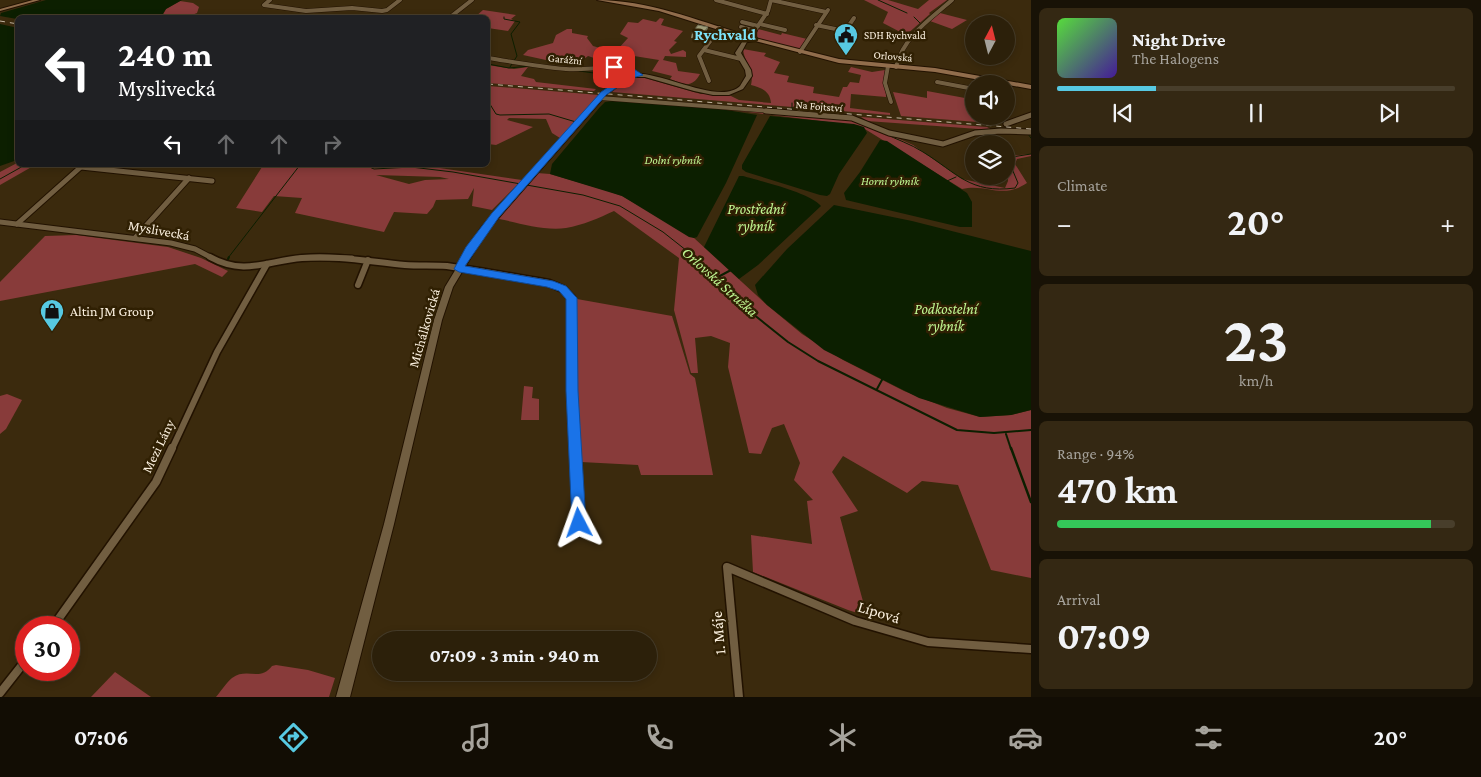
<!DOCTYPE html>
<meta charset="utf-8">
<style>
body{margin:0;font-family:"Crimson Pro",serif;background:#342813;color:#f1f3f6;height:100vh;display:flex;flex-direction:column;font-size:19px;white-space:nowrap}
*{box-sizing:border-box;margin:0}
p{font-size:16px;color:#a6a39c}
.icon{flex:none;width:28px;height:28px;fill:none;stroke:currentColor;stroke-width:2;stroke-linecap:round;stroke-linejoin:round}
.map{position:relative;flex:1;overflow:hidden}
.panel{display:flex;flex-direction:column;gap:8px;padding:8px;background:#181206;width:450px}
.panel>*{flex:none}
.top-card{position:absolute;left:15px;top:15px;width:475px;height:152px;border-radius:8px;box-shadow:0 2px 8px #0003,0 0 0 1px #483e2b;background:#202124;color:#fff;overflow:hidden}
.needle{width:32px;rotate:7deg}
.fabs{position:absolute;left:965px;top:15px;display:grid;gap:10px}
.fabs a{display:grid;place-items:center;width:50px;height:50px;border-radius:50%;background:#2c200a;box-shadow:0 2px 8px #0003,0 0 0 1px #483e2b;font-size:25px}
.speed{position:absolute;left:15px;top:616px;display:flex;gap:10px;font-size:25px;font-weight:700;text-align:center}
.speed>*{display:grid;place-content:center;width:65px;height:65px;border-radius:50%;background:#2c200a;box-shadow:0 2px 8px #0003,0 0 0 1px #483e2b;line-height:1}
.speed .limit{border:8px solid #d22;background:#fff;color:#111}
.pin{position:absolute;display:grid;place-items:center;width:42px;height:42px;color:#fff;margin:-21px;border-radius:10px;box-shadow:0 2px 8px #0006}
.me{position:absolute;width:55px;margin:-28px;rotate:356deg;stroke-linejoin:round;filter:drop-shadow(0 0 4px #0008)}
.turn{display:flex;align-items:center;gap:18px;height:105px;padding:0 20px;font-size:22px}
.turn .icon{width:65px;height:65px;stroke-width:2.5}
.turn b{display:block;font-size:35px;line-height:42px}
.lanes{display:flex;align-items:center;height:48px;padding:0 20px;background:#0003;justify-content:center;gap:25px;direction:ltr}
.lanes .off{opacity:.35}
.big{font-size:38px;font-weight:700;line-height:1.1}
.panel .card{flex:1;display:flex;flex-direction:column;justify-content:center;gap:8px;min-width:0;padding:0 18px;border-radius:8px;background:#342813}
.panel .dial{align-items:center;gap:0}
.dial b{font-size:65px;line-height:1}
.song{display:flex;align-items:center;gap:15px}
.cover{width:60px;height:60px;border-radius:8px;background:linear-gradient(135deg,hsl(110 70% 55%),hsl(260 70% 35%))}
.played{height:5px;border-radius:2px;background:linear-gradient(90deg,#57c9e2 25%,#483e2b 25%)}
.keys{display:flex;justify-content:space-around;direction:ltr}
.heat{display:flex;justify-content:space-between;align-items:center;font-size:28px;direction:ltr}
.charge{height:8px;border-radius:4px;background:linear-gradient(90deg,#34c759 94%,#483e2b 0)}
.trip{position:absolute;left:372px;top:631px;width:285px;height:50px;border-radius:25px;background:#2c200a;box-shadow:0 2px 8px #0003,0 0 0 1px #483e2b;font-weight:700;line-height:50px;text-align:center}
.tab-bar{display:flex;height:80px;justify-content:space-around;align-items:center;background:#120d04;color:#a6a39c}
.tab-bar .icon{width:35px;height:35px}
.tab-bar .active{color:#57c9e2}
.tab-bar b{font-size:22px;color:#f1f3f6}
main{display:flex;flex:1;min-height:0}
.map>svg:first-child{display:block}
</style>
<main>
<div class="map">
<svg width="1031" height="697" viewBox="0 0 1031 697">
<rect width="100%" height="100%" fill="#3b2a0d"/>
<g fill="#883b3a" fill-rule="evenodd">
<polygon points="864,0 888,0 918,9 929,0 947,0 929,13 930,14 906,35 883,23 888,12"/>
<polygon points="180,1 193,3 199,7 197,13 187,17 161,18 166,9"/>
<polygon points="483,10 516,15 511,19 515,21 508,31 488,28 488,18 475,17"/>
<polygon points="940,13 967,20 952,29 930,21"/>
<path d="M660,18L664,19L661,25L683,31L674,41L677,42L669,50L671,54L683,50L686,52V57L665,56L663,60L676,63L678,71L700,74C692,89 683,84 670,79L672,76L652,71L659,60L609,52L611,48L618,49L628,38L620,34L628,22L638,23L643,19L656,22Z"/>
<polygon points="567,29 572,29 572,33 588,36 587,38 593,46 600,48 597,57 594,58 588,56 579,63 555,62 523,55 528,50 553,43 556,35"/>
<polygon points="758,29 781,35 782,33 807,39 799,50 757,39 753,35"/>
<path d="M743,49L766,53L764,56L780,62L774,73L789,76L787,82L814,87L813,93L839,97L843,87H847L850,82L859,83L861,75L848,72L851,67L872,72L885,70L886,97L851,94L850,108L890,113V115L612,92L629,79L638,76L701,94H727L739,100L771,103C770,91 762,88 751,85C755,64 745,67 743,49Z"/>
<polygon points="488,65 514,69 528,67 521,76 534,79 536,82 596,89 594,91 488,83"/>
<polygon points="488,86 599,95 560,138 552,133 546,119 509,118 507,120 533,127 496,145 488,144"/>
<polygon points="927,91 965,98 977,122 901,116 893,92 927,98"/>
<path d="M708,107L859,121L913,145L962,179L1005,188L1008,181L1006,156L1031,154V156L1017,159L1015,164L1027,183C1002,200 987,183 962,189L860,126Z"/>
<polygon points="861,117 987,127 992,130 867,121"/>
<polygon points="17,163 18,165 35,165 0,185 0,172"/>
<path d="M243,165H419L522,180L492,210L472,206L474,188L468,199L436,200L433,207L427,214L394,212L384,232L295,213L302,198L274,196L262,212L236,208L262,167ZM376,175L440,177L449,179L425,180L409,184Z"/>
<path d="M537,173L550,174L608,191L622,196L654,214L694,238L767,305L802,334L843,360L904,391L947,408L980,417L1011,415L1031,410V578L991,570L958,485L922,481L907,493L843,456L832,472L858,511L840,517L867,616L848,610L753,572L751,535L812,544L807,501L813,500L794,480L800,463L784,424L772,428L761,454L749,453L728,367L730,343L711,336L695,338L698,373H691L674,310L679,258L614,211C599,218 583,225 566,228C544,231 520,223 499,219Z"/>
<polygon points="76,235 168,247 201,258 228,271 222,277 195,264 0,301 0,282 45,236"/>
<polygon points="577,299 672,316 690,374 695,378 713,475 641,475 638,465 581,462 575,374 577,369"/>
<polygon points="524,386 533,387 532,398 539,399 539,420 521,420"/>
<polygon points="7,394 22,400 6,429 0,434 0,396"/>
<path d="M276,665L308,670L335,678L329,697H216C221,691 226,683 232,678C247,667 260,682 272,666Z"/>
<polygon points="115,672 151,697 91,697"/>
</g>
<g fill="#0c1f00">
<polygon points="46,0 182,0 166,9 161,17 18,18 17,19 0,16 1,13"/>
<polygon points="0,24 18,28 17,160 0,166"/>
<polygon points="619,100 708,107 757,115 726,183 697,237 694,238 689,237 622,196 550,174 552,164 600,107 605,102"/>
<polygon points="770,116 854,124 864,127 867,133 839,174 830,194 827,196 820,195 746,172 742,169 742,165"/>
<polygon points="880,140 887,141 967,193 972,202 972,227 960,227 846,200 844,193 860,172"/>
<path d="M739,176H743C760,181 811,193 821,206L758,265L739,279L704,247Z"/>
<polygon points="834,205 912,221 1031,251 1031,410 1011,415 980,417 919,398 824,350 767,305 758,295 755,285 787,249"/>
</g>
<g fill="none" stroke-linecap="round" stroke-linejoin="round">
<g stroke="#0c1f00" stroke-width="1">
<polyline points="878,0 907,13"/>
<polyline points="504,17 504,19 520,22 511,34 517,56 510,67"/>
<polyline points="914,17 920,23"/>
<polyline points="488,64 509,68 530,66"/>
<polyline points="579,71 609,75"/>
<polyline points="488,101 496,114 500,115 549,114 576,122"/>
<polyline points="792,103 792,113"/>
<path d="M884,133C897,140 911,144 923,152C957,173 970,194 1015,188L1018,183L1010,164L1012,157L1031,154"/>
<polyline points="1028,134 1031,138"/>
<polyline points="365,165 374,169 411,167 453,172 583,195 620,206 663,232 696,258"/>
<polyline points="0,179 25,165"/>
<polyline points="947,181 956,177"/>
<polyline points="228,258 300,165"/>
</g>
<g stroke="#0c1f00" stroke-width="2">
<polyline points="694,257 721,279 748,310 788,342 818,361 957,430 994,433 1031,430"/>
<polyline points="228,259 229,257"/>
<polyline points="718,277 731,270"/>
<polyline points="877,389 883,378"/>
<polyline points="1006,434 1011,449"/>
</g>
<polyline stroke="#0c1f00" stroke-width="2.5" points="1011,448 1031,502"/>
<g stroke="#221200" stroke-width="5">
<g id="minor-far3">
<polyline points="270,0 264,5 306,11 352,8 382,11 387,10 400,0"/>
<polyline points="716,0 767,14"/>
<polyline points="771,0 826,12"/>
<polyline points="449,18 472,0"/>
<polyline points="742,22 758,26"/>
<polyline points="760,24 785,30"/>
<polyline points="816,25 845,31 854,18"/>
<polyline points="741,27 755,31"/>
<polyline points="845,31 853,34 852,36 845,35"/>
<polyline points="751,36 768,11 771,0"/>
<polyline points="704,50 741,59"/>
<polyline points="800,52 828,10"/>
<path d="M488,58C514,62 540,67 566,69C591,71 617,62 639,75"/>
<polyline points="888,66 885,83 891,102"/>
<path d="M896,67C903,37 930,19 952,0"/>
<polyline points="709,81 699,56 720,28"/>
<polyline points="937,82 974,89"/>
<polyline points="600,98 782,112"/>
</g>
</g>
<g stroke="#221200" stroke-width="7">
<g id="minor-far2">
<polyline points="766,111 852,118 889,133 943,144 975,133 1001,131 1031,132"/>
<polyline points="1006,124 1031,115"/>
<polyline points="81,167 212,181"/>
<polyline points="0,222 171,243 195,249 212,258"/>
<polyline points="17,224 83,165"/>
<polyline points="135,238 189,178"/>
<polyline points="300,258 352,258"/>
</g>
</g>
<g stroke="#221200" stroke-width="9">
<g id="minor-far1">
<path d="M210,257C244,276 267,261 302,258C337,255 371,262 405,265C419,266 433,265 447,266C481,271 515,277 549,283L563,289L572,298V391L575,449"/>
<polyline points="358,285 368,260"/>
<polyline points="172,449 217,352 267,264"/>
</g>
</g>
<g stroke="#221200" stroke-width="11">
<g id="minor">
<polyline points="575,448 579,523"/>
<polyline points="52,628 156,482 172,448"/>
<polyline points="0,693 26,660"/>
<polyline points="739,697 727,567 855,621 928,642 1031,649"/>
</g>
</g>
<g stroke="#221200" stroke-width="2">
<path id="tertiary" d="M744,39L748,40L741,53L751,70L752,76L743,89L729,95H713L694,91L645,77H633L623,81L606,95L486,232L453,287L442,320L394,524L350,697H336L384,524L434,320L445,287L480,229L602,93C610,85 620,76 631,74C658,69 719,106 740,86C742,83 744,79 746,76L745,70L735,53Z"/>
</g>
<g stroke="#221200" stroke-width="2">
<g id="secondary">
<polygon points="33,0 40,0 0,11 0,9"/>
<path d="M597,0C647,0 696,20 743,34H748V35L745,37L749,39L755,38L839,59L935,68L1031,85V89L935,72L839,63L755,41L749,42L741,39V37L659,11Z"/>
</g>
</g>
<use href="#minor-far3" stroke="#715e41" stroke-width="4"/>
<use href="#minor-far2" stroke="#715e41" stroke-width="5"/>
<use href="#minor-far1" stroke="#715e41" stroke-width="6"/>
<use href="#minor" stroke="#715e41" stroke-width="8"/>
<use href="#tertiary" fill="#715e41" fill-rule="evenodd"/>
<use href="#secondary" fill="#916d4c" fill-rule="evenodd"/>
<g stroke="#c3b6a2" stroke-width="1" stroke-dasharray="5 5" stroke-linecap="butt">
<polyline points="0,21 18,24"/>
<polyline points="488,84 1031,129"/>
</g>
</g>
<polygon fill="#878567" points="708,27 706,33 701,40 691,38 692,33"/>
<polygon fill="#6e6c54" points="708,27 706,33 701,40 702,34"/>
<polygon fill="#9d9b78" stroke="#6e6c54" points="698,25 708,27 702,34 692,33"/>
<polygon fill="#1a73e8" stroke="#114b97" points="611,65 634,69 643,75 629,79 606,95 499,217 465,266 553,281 566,286 577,298 578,391 586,523 584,528 579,530 574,528 572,523 566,391 566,299 559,291 547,287 459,272 454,269 466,247 492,213 601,92 625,75 633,74 611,68"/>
<defs>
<g id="civic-pin" transform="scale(1.25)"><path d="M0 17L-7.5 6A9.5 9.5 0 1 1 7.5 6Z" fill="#57c9e2" stroke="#302003"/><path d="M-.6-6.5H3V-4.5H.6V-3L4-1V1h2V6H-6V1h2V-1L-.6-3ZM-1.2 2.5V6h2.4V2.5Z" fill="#111"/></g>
<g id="shop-pin" transform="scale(1.25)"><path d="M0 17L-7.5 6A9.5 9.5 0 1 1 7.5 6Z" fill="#57c9e2" stroke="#302003"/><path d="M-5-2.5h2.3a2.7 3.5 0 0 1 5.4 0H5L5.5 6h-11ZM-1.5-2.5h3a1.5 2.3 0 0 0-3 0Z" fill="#111"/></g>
</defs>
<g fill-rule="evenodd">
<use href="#civic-pin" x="846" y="35"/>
<use href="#shop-pin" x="52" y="311"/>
</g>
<g text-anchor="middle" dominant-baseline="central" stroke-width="5" stroke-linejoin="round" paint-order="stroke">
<g font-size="11" fill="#fbf0df" stroke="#302003" text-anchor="start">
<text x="864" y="35">SDH Rychvald</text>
</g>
<g font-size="11" fill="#fbf0df" stroke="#302003">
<text transform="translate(893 56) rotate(5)">Orlovská</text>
<text transform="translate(565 59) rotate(6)">Garážní</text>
<text transform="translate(819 106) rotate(5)">Na Fojtství</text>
</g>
<g font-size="12" font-style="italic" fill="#c0f893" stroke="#302003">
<text x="673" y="160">Dolní rybník</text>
<text x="890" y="181">Horní rybník</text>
</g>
<g font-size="14" fill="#fbf0df" stroke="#302003">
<text transform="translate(159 230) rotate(10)">Myslivecká</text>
<text transform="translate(424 328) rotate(-74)">Michálkovická</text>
<text transform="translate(158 446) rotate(-64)">Mezi Lány</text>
</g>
<g font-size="14" fill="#fbf0df" stroke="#302003" text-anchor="start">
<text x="70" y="311">Altin JM Group</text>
</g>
<g font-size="15" font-style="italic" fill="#c0f893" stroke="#302003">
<text x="756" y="209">Prostřední<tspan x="756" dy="17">rybník</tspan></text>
<text transform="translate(720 282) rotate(42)">Orlovská Stružka</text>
<text x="946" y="309">Podkostelní<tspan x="946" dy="17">rybník</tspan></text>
</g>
<g font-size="16" font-weight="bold" fill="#7ee4fb" stroke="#302003">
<text x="725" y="34">Rychvald</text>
</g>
<g font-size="16" fill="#fbf0df" stroke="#302003">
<text transform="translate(879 612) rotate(17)">Lípová</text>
<text transform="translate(718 633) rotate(-95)">1. Máje</text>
</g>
</g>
</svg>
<div class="fabs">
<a><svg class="needle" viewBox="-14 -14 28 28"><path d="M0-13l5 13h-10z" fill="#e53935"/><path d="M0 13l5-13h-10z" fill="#a6a39c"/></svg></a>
<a><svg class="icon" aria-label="sound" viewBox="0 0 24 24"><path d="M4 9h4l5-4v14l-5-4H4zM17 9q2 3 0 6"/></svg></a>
<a><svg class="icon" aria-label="layers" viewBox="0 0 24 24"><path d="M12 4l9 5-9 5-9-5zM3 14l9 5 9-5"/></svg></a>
</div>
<div class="speed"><div class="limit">30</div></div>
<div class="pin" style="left:614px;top:67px;background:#d93025"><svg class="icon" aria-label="arrive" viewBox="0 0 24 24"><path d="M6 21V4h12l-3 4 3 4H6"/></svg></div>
<svg class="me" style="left:579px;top:523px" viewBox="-20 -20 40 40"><path d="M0-17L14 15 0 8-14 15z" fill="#1a73e8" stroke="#fff" stroke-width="4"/></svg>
<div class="trip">07:09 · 3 min · 940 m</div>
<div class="top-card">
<div class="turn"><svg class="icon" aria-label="left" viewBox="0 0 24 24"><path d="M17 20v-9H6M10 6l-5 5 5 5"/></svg><div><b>240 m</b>Myslivecká</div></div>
<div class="lanes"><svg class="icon" aria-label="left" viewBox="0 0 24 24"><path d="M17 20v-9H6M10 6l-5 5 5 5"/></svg><svg class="icon off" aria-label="ahead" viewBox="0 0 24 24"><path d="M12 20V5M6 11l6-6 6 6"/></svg><svg class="icon off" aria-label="ahead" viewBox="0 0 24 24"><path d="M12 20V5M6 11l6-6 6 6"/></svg><svg class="icon off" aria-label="right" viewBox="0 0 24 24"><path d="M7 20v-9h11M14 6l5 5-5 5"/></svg></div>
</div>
</div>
<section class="panel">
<div class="card">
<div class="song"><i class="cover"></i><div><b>Night Drive</b><p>The Halogens</p></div></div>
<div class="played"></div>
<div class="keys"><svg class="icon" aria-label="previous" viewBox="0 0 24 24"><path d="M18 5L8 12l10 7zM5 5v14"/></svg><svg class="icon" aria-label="pause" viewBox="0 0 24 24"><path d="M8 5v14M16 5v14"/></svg><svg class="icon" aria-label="next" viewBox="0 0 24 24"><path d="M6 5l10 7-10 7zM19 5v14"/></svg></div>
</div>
<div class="card"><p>Climate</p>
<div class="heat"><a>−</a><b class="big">20°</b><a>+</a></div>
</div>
<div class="card dial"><b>23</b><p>km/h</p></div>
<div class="card"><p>Range · 94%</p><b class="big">470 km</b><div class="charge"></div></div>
<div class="card"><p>Arrival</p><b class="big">07:09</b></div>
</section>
</main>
<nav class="tab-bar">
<b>07:06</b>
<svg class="icon active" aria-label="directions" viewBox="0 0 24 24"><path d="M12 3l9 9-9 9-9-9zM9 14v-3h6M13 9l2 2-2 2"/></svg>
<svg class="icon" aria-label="music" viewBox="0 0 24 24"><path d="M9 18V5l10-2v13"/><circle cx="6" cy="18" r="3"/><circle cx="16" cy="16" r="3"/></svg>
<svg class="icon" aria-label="phone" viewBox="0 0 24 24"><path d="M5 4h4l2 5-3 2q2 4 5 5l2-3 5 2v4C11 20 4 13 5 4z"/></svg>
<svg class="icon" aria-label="climate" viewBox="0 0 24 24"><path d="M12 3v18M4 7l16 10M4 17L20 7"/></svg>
<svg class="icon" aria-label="car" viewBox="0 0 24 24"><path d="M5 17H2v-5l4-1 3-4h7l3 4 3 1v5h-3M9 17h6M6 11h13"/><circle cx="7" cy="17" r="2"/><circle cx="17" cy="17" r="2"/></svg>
<svg class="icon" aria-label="filters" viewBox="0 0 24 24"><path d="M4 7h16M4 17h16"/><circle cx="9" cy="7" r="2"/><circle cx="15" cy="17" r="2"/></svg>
<b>20°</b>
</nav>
